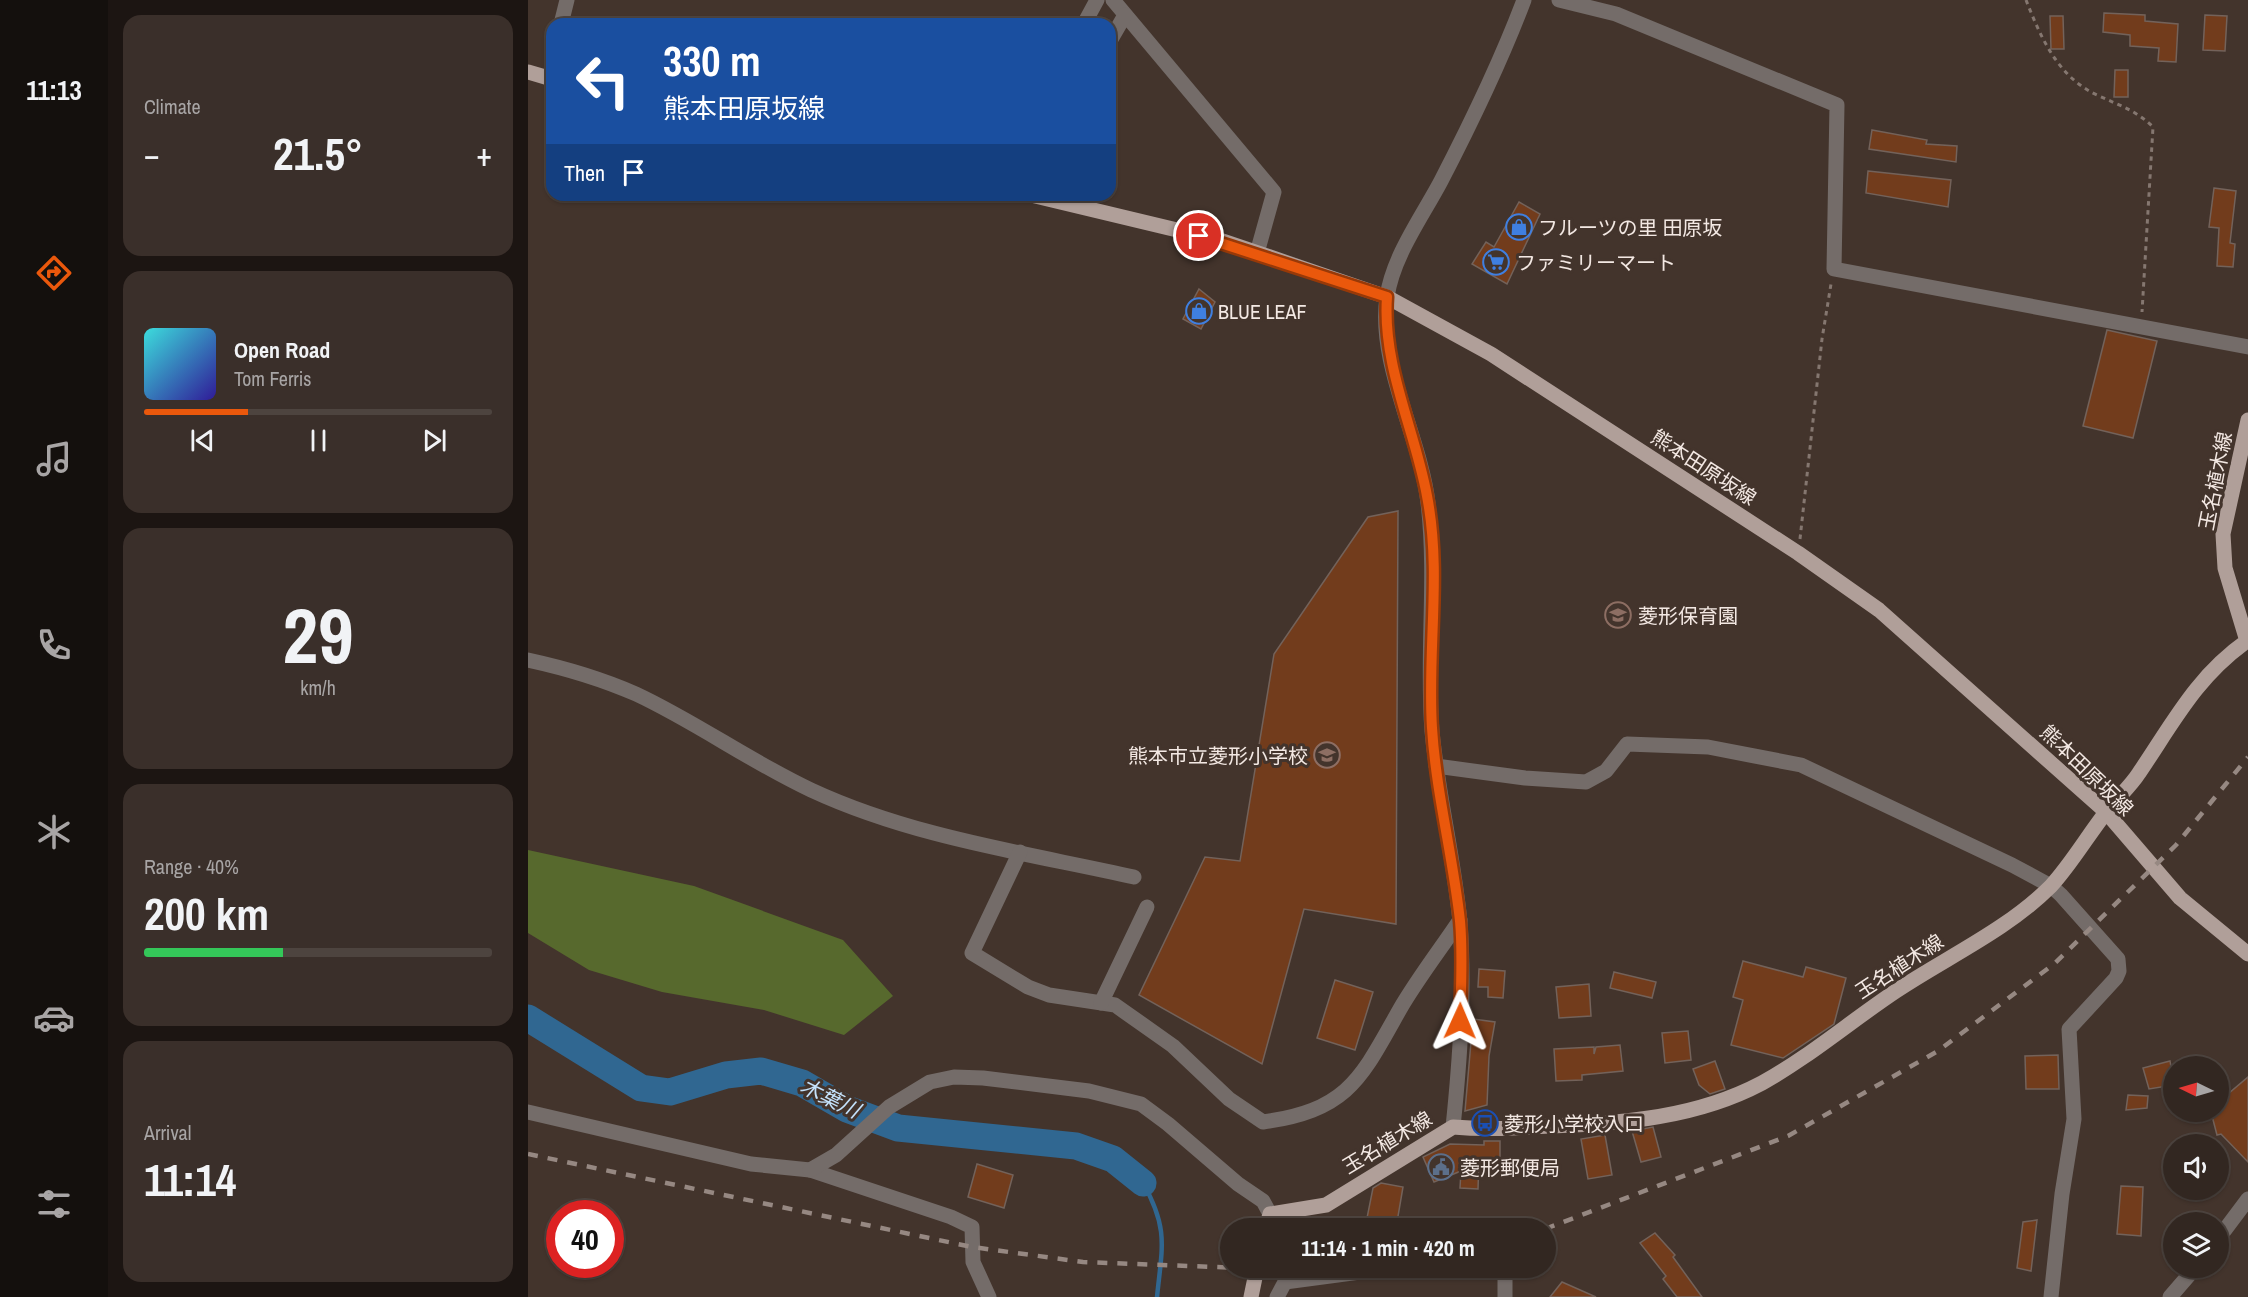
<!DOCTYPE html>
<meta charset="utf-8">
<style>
body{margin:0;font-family:"Archivo Narrow","Noto Sans JP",sans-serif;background:#3a2f2a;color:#f1f3f6;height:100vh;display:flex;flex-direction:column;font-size:22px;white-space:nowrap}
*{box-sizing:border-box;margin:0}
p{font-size:20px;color:#a8a5a5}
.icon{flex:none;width:33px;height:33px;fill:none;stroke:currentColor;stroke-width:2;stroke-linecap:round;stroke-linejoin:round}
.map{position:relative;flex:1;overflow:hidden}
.side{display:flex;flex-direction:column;gap:15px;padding:15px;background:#1c1512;width:420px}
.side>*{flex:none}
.hud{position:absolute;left:18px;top:18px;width:570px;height:183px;border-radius:18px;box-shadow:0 2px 4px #0004,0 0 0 2px #4d443f;background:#1a4fa0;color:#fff;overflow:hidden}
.needle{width:39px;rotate:275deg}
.fabs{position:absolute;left:1635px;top:1056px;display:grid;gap:12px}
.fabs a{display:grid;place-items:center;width:66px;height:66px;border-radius:50%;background:#322721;box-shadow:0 2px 4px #0004,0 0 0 2px #4d443f;font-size:30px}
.speed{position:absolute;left:18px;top:1200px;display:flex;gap:12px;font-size:30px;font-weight:700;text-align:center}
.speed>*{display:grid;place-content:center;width:78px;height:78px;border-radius:50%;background:#322721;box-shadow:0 2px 4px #0004,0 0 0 2px #4d443f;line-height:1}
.speed .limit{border:9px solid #d22;background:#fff;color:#111}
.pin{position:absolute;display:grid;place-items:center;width:51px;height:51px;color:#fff;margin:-26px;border:3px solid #fff;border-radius:50%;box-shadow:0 2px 6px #0007}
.me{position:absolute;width:66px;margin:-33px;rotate:1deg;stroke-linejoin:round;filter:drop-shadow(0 0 4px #0008)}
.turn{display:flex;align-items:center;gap:21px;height:126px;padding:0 18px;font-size:27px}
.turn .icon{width:78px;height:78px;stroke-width:2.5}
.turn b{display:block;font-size:42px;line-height:51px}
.then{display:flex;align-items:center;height:57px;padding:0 18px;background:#0003;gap:12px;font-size:22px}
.big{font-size:45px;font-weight:700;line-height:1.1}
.side .tile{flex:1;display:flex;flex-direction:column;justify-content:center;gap:9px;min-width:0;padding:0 21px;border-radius:18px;background:#3a2f2a}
.side .dial{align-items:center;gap:0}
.dial b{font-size:78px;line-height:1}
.song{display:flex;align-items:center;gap:18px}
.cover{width:72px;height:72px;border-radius:9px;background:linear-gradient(135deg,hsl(180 70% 55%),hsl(250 70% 35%))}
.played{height:6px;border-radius:3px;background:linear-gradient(90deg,#ea580c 30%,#4d443f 30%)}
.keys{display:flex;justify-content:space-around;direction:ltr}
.heat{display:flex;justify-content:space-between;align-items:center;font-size:33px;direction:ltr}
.charge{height:9px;border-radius:4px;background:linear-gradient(90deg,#34c759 40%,#4d443f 0)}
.trip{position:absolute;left:692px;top:1218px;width:336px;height:60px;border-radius:30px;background:#322721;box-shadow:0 2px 4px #0004,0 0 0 2px #4d443f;font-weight:700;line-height:60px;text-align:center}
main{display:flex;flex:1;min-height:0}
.dock{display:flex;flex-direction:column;width:108px;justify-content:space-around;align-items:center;background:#14100d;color:#a8a5a5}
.dock .icon{width:42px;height:42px}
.dock .selected{color:#ea580c}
.dock b{font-size:27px;color:#f1f3f6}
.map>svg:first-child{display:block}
</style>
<main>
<nav class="dock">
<b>11:13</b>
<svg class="icon selected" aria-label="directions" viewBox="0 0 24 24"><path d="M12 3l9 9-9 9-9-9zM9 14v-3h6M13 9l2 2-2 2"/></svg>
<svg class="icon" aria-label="music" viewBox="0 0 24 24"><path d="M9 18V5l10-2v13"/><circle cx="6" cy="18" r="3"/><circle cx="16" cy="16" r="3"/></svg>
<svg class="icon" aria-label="phone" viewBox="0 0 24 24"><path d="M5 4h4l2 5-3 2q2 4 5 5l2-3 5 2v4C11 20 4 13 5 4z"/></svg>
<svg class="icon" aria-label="climate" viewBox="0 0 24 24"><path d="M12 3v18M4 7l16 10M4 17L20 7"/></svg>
<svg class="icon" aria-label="car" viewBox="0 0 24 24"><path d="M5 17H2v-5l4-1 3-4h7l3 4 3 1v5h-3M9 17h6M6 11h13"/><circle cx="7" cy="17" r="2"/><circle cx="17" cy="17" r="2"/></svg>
<svg class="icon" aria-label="filters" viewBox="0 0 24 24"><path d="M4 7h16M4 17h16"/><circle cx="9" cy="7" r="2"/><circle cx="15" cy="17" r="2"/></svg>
</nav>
<section class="side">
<div class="tile"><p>Climate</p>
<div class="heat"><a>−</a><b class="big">21.5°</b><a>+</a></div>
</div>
<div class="tile">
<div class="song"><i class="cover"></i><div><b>Open Road</b><p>Tom Ferris</p></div></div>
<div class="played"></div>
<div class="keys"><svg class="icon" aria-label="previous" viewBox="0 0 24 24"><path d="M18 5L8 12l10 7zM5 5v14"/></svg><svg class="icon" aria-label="pause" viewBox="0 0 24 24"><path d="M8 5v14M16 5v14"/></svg><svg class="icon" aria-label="next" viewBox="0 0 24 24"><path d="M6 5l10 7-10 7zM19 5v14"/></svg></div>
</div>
<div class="tile dial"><b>29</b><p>km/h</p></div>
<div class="tile"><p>Range · 40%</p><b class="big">200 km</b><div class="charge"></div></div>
<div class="tile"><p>Arrival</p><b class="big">11:14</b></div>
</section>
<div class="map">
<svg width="1720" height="1297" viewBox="0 0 1720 1297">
<rect width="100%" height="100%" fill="#43342c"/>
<polygon fill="#57692d" points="0,850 166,886 315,940 365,996 316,1035 236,1010 134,992 61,970 0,933"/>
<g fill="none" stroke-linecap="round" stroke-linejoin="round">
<path stroke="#306791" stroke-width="4.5" d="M615,1183C641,1229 634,1247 629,1297"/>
<polyline stroke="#306791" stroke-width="27" points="0,1018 113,1088 142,1092 198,1075 233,1071 274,1083 319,1109 370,1128 548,1146 585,1159 615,1183"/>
</g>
<g fill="#723c1c" stroke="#73625a" stroke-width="1.5">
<polygon points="1576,13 1617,15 1617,21 1650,24 1648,62 1630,61 1631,48 1602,46 1602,35 1575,32"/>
<polygon points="1677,15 1699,16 1697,51 1675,50"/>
<polygon points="1522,16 1535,16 1536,49 1523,49"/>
<polygon points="1587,70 1600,70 1600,97 1586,97"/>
<polygon points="1344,130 1399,140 1398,144 1429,146 1428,162 1341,149"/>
<polygon points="1340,171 1423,180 1420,207 1338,193"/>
<polygon points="1686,188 1708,191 1702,243 1707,244 1705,267 1689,266 1691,228 1681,227"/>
<polygon points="991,202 1012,214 979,284 944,264 958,242 966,247"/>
<polygon points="671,289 687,302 673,329 655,319"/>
<polygon points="1579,330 1629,341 1605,438 1555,426"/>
<polygon points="870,511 868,924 776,909 734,1064 611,995 677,857 712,861 746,654 840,517"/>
<polygon points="1215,961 1275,977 1278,967 1318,978 1306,1024 1255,1058 1203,1045 1215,1000 1205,997"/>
<polygon points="951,969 977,971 975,998 960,997 960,987 950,987"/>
<polygon points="1086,972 1128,982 1124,998 1082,988"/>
<polygon points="807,980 845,992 827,1050 789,1038"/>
<polygon points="1061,984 1063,1016 1031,1018 1028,987"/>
<polygon points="945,1019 967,1022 961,1056 959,1105 937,1111"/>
<polygon points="1160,1031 1163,1060 1137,1063 1134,1033"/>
<polygon points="1092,1045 1095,1071 1054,1075 1054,1080 1028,1081 1026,1049 1066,1047 1066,1054 1068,1047"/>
<polygon points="1530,1055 1531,1089 1498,1089 1497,1056"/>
<polygon points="1187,1061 1197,1089 1182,1094 1171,1085 1165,1069"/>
<polygon points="1642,1061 1646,1085 1621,1089 1615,1068"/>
<polygon points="1720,1077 1720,1162 1693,1134 1689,1135 1683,1112 1690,1112 1690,1097 1701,1093"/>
<polygon points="1600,1095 1620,1096 1619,1108 1598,1110"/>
<polygon points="1125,1127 1133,1157 1113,1162 1104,1131"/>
<polygon points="1077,1135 1084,1175 1060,1179 1053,1139"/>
<polygon points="956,1141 972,1141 972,1160 951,1160 950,1189 932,1188 933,1171 906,1182 895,1157 922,1144 956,1145"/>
<polygon points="449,1164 485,1175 476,1208 440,1197"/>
<polygon points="853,1183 875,1187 868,1228 837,1228 845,1188"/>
<polygon points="1593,1186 1615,1187 1613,1236 1589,1234"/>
<polygon points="1509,1220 1503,1271 1489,1268 1495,1222"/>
<polygon points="1127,1233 1147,1255 1145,1257 1174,1297 1149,1297 1135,1279 1138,1276 1112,1243"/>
<polygon points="1034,1282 1068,1297 1022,1297"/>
</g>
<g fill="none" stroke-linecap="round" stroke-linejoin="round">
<g stroke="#857770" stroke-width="3" stroke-dasharray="4.5 4.5" stroke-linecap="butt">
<path d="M1498,0C1513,38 1530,77 1569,95C1590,105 1608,110 1625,127L1614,312"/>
<polyline points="1272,539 1294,339 1303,284"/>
</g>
<g stroke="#746c69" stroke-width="15">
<polyline points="585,0 746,192 729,253"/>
<polyline points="1031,0 1088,14 1309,105 1306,269 1720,347"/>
<polyline points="33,24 39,0"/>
<polyline points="556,24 569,0"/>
<polyline points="582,41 597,15"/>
<path d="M0,660C37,668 74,679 108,694C168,722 223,762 283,790C384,837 498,853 606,877"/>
<polyline points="908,766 997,778 1058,782 1078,771 1099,744 1180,747 1273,765 1484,865 1523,886 1533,895 1590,959 1591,971 1588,978 1541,1029 1546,1119 1534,1194 1523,1297"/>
<path d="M492,852L444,953L500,987L521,995L587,1005L645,1046L701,1099L735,1122C821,1110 833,1078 872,1009C890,978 912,950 932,920"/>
<polyline points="573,1003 619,907"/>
<polyline points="0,1112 223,1164 282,1170 423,1217 444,1227 445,1262 461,1297"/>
<path d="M925,1127C932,1059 937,990 932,922C926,858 910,795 904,731C898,655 909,579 900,503C893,439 849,363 859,297C865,256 894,217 913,181C943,123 973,61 996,0"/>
<polyline points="282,1170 308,1155 361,1107 402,1082 426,1077 455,1078 561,1091 613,1104 640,1124 710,1184 735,1201 742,1214"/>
<polyline points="1690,1239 1720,1199"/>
<polyline points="974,1268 977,1269 977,1297"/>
<polyline points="749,1297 757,1282 862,1268"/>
<polyline points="1642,1297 1667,1268"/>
</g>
<g stroke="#b09f99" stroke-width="15">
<polyline points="0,72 24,79"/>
<polyline points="503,195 695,241 859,297 963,354 1270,553 1351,610 1578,812 1652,898 1720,954"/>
<path d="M738,1228L742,1214L798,1205L925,1127C958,1130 990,1128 1023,1126C1096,1123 1168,1118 1234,1083C1281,1057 1323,1021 1368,991C1419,957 1479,930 1523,886C1544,863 1560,835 1579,811C1589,798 1602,787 1611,773C1645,723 1668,677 1719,641L1697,568L1695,534L1720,420"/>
<polyline points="723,1297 729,1268"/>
</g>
<g stroke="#968882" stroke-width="4.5" stroke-dasharray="10 10" stroke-linecap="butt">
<polyline points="0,1154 444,1247 555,1262 715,1268"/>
<polyline points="1017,1229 1260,1136 1410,1051 1526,964 1648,845 1720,757"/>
</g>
</g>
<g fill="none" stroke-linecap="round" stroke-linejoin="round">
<g stroke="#983908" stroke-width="15">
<path id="route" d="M671,236L859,297C854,366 887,430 899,496C914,573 899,651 904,728C908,793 925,856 932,921C935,954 933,988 932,1021"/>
</g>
<use href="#route" stroke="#ea580c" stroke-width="10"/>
</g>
<defs>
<g id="shop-ring" transform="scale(1.35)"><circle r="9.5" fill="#43342c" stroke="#3f7fe0" stroke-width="1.5"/><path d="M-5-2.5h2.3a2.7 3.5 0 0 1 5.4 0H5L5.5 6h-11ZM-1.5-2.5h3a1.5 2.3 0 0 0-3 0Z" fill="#3f7fe0"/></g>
<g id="supermarket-ring" transform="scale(1.35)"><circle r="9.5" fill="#43342c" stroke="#3f7fe0" stroke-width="1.5"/><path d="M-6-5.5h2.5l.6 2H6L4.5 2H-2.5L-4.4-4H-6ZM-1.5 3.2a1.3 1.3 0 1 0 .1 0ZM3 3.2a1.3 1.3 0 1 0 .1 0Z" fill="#3f7fe0"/></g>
<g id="school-ring" transform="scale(1.35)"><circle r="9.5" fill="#43342c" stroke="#8d6e63" stroke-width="1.5"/><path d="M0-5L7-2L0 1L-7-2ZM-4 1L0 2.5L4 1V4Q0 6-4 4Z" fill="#8d6e63"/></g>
<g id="bus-ring" transform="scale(1.35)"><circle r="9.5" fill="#43342c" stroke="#1a4fb4" stroke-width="1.5"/><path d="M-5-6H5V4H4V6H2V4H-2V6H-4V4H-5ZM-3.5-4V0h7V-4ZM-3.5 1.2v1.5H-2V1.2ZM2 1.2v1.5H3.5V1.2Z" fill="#1a4fb4"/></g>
<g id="civic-ring" transform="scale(1.35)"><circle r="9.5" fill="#43342c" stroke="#5c6f8a" stroke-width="1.5"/><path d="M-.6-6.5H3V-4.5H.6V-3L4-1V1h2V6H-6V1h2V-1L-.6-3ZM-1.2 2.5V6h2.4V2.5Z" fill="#5c6f8a"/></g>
</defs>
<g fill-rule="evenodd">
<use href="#shop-ring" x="991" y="227"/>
<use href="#supermarket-ring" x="968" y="262"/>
<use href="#shop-ring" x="671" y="311"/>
<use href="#school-ring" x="1090" y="615"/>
<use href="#school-ring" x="799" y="755"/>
<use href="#bus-ring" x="957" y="1123"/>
<use href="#civic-ring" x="913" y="1167"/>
</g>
<g text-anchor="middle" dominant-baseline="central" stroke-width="6" stroke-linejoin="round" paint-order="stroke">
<g font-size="20" fill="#f3e8e3" stroke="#43342c" text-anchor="start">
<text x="1010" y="227">フルーツの里 田原坂</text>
<text x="988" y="262">ファミリーマート</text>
<text x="690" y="311">BLUE LEAF</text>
<text x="1110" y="615">菱形保育園</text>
<text x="780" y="755" text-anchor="end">熊本市立菱形小学校</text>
<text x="976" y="1123">菱形小学校入口</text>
<text x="932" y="1167">菱形郵便局</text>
</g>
<g font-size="20" fill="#f3e8e3" stroke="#43342c">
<text transform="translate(1176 467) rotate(33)">熊本田原坂線</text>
<text transform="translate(1687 481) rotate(-79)">玉名植木線</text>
<text transform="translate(1559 770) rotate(44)">熊本田原坂線</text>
<text transform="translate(1371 966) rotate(-33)">玉名植木線</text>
<text transform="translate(859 1142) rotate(-31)">玉名植木線</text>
</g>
<g font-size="21" font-style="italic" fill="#c4e2fc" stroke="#43342c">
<text transform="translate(302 1098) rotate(26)">木葉川</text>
</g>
</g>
</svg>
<div class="fabs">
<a><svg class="needle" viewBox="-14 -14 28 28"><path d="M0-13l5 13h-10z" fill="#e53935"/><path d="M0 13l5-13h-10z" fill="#a8a5a5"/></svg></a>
<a><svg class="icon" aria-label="sound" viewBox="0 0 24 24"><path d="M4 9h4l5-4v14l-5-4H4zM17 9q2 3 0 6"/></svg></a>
<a><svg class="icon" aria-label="layers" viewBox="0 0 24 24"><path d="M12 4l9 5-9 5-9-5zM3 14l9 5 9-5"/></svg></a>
</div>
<div class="speed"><div class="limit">40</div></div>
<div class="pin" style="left:671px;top:236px;background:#d93025"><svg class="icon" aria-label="arrive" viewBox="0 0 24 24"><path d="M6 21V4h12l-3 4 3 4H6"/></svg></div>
<svg class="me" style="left:932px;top:1021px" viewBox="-20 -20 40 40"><path d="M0-17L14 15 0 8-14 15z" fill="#ea580c" stroke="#fff" stroke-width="4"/></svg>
<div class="trip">11:14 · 1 min · 420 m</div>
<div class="hud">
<div class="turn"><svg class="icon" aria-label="left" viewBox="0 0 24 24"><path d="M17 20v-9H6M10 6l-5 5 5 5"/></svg><div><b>330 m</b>熊本田原坂線</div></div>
<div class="then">Then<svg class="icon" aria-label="arrive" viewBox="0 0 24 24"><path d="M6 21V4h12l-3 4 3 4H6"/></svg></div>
</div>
</div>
</main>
